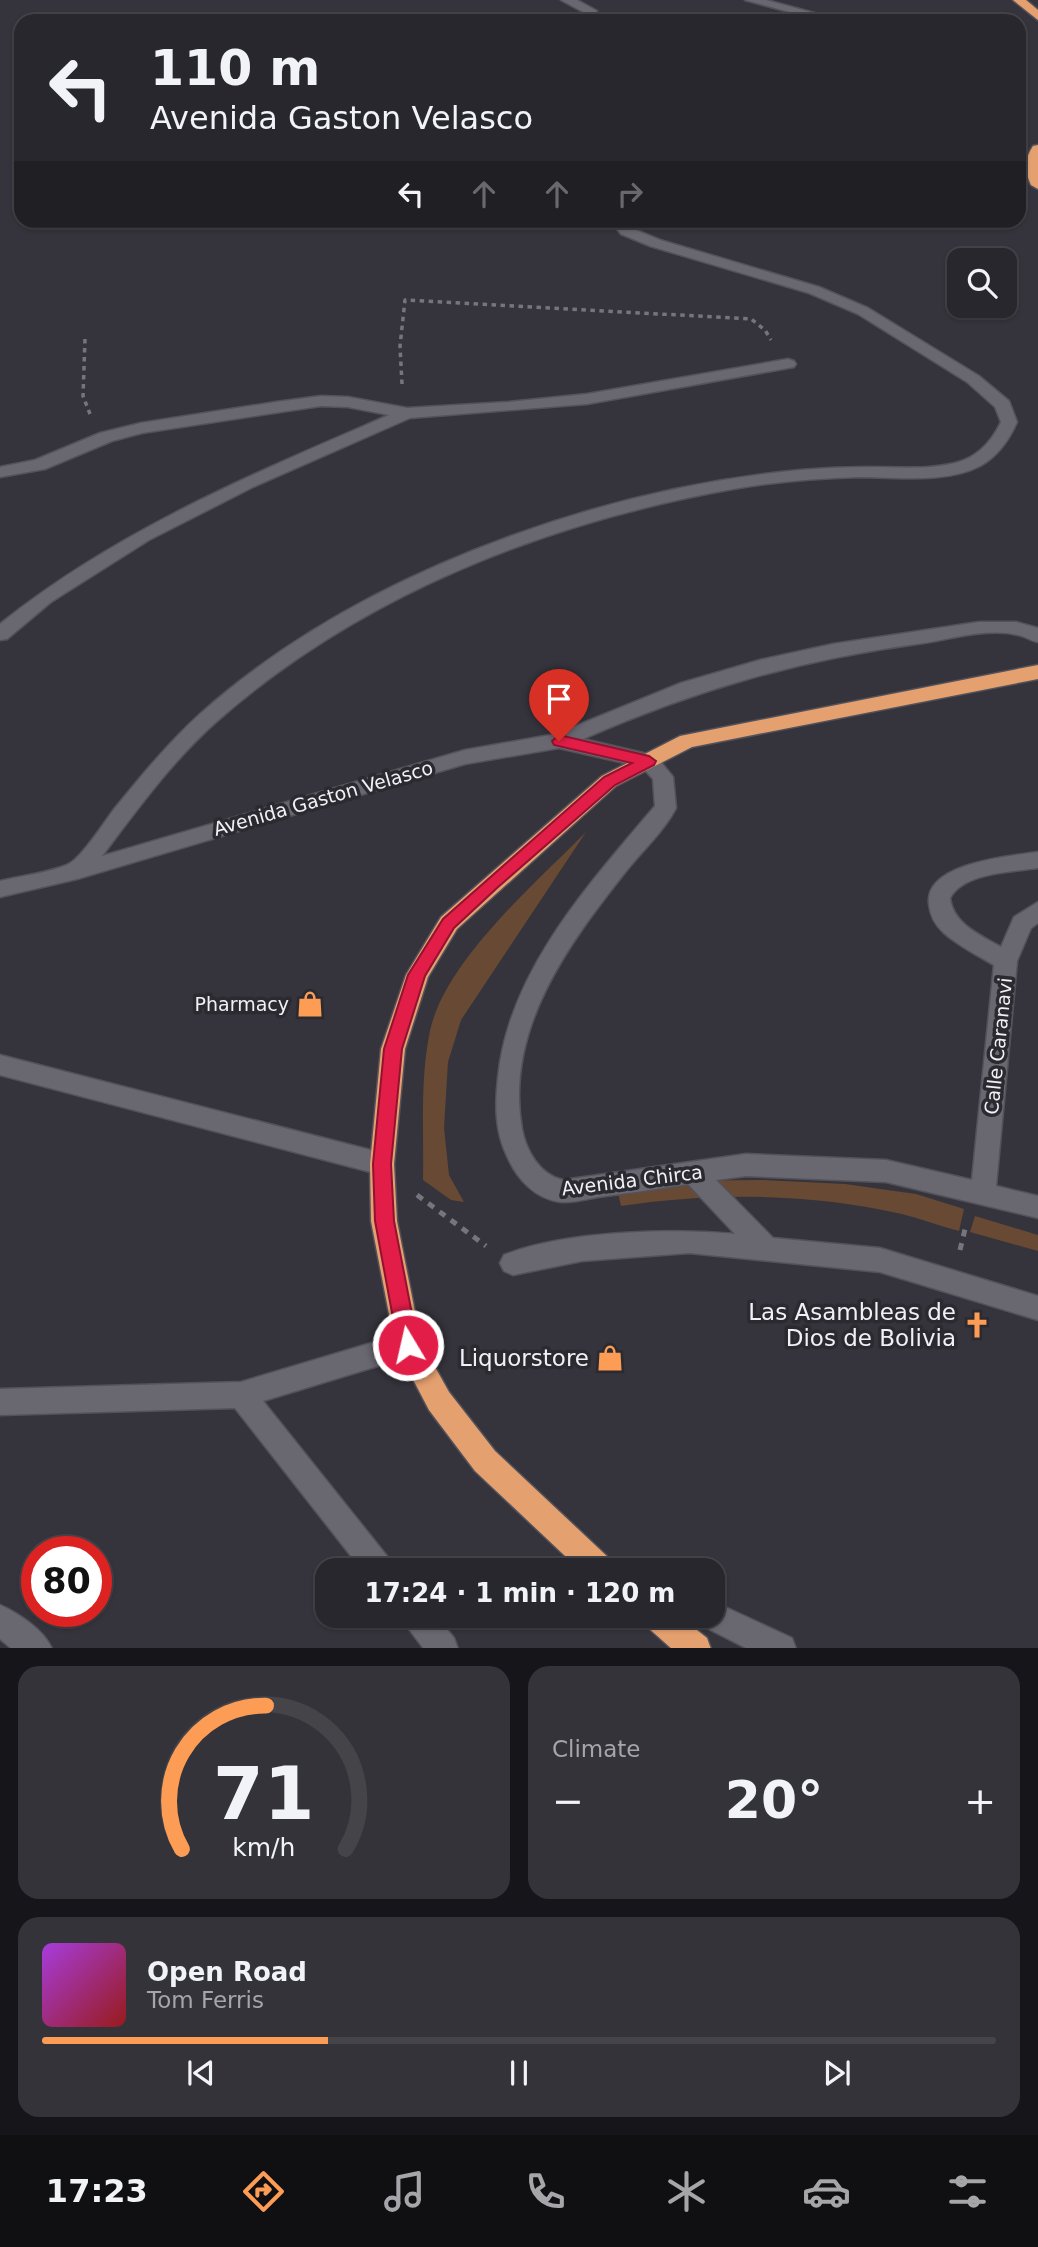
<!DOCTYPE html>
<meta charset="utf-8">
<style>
body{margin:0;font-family:"DejaVu Sans",sans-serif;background:#343339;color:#f1f3f6;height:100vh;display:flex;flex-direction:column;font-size:26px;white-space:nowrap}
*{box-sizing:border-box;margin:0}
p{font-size:23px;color:#a5a5aa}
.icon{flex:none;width:38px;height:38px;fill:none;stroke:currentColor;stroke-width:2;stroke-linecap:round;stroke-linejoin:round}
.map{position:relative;height:1648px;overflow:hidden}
.details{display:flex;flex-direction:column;gap:18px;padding:18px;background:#161519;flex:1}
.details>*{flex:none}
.top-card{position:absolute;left:14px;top:14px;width:1012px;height:214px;border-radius:21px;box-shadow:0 2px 5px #0004,0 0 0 2px #444449;background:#28272d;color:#f1f3f6;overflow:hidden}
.controls{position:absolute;left:947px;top:248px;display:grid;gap:14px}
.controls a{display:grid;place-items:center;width:70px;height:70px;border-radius:14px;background:#28272d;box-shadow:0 2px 5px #0004,0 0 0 2px #444449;font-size:35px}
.speed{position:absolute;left:21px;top:1536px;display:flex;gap:14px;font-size:35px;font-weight:700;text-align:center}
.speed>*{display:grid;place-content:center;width:91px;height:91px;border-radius:50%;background:#28272d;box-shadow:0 2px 5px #0004,0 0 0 2px #444449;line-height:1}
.speed .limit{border:10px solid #d22;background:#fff;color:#111}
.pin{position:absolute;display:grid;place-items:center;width:60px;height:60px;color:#fff;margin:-72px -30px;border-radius:50% 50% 50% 0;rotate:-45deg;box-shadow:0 0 7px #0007}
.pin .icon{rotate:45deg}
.me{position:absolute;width:77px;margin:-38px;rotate:351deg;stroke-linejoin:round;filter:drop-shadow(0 0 5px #0008)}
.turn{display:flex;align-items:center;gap:24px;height:147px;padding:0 21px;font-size:32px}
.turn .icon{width:91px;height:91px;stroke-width:2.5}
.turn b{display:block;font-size:49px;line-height:60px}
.lanes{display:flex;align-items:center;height:66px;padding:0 21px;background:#0003;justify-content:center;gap:35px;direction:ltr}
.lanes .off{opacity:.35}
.big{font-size:52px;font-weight:800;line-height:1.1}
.details .widget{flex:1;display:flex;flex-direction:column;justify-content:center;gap:10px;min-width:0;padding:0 24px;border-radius:21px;background:#343339}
.details .dial{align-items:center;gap:0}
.dial svg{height:182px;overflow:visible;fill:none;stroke:#444449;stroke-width:7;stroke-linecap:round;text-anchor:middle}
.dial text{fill:#f1f3f6;stroke:none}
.song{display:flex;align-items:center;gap:21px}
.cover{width:84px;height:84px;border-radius:10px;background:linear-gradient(135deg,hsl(280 70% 55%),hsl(0 70% 35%))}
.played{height:7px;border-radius:4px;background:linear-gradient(90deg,#fd9d55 30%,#444449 30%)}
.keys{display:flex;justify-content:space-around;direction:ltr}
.heat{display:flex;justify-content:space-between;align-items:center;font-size:38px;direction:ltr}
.details .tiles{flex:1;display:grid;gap:18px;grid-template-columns:1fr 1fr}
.widget:last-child{grid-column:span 2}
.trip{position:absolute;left:315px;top:1558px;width:410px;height:70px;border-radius:21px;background:#28272d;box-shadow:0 2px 5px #0004,0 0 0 2px #444449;font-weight:800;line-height:70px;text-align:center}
.menu{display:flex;height:112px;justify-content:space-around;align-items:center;background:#101012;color:#a5a5aa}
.menu .icon{width:49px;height:49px}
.menu .active{color:#fd9d55}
.menu b{font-size:32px;color:#f1f3f6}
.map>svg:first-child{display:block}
</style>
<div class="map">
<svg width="1038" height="1649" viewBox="0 0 1038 1649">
<rect width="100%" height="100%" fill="#35343c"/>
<g fill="#684933">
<path d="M586,832L461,1020L448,1062L444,1128L449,1175L464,1202L451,1200L423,1180C424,1133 420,1083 429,1036C441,964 536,883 586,832Z"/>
<path d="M763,1180L845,1184L916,1194L964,1209L959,1231C940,1226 921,1219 902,1214C812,1193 712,1192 621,1206L617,1188L667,1181Z"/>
<polygon points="975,1216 1038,1235 1038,1251 970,1232"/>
</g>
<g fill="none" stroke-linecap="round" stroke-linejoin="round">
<g stroke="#53525a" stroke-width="3">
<g id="minor">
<polygon points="561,0 577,0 597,11 591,15 587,14"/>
<polygon points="745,0 766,0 844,21 823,21"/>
<path d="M610,220H625L631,228L660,240L819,287L868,308L979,376L1009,401L1017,422C1009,440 998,456 980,466C945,484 898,477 860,477C817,478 774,482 733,489C544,523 360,595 216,722C172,761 137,810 102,856L465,750L556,734L681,683L760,660L833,644L979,622H1016L1038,628V642C1031,641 1025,636 1018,635C987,627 948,640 917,644C798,660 692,691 583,739L656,756L673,777L676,808C664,831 643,850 627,870C569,943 504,1030 522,1129C526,1151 540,1175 563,1180L746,1154L886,1160L972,1180L994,965C977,955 959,946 944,933C935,925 930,916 929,904C924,863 1010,856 1038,852V868C1012,872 964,872 950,898C953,924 980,935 1001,947L1014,917L1038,902V923L1031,928L1017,961L996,1186L1038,1196V1218L886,1182L746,1176L716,1180L773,1238L880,1248L1038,1296V1320L880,1272L689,1253L582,1261L513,1275L504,1271L500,1263L504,1255C565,1231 670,1228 735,1234L688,1184C658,1189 628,1193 598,1197C587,1199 573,1203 561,1202C535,1199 517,1179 507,1156C495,1131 495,1105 498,1078C508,972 589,884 655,806L653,779L642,767L559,748L465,764L77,879L0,897V881C21,876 47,873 67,865C81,859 105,821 115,808C142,775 169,742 200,714C291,633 400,576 514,535C605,502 703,479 800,470C823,468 846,467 869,467C897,467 928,470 955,463C977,458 992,441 1001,422L995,407L967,382L858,314L809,293L650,246L621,234Z"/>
<path d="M788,359L794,361L796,364L794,367L587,404L410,418L253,487L149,540L51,602L7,639L0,640V624C117,530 253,474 389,415L348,407L321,406L142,433L112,441L45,469L0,477V467L35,460L100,433L141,423L276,402L321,396L348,397L407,408L508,402L587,394Z"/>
<polygon points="0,1055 382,1153 391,1156 394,1164 391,1172 382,1175 0,1075"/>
<polygon points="408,1332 417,1336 421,1345 417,1354 263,1401 390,1560 394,1570 362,1570 235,1408 0,1415 0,1389 241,1382"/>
<polygon points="712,1601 792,1638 796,1649 748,1649 701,1625 696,1615 712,1615"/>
<path d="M0,1605C18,1613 44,1630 52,1649H12L0,1639Z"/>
<polygon points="401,1615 435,1615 454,1638 458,1649 424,1649 406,1625"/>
</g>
</g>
<g stroke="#53525a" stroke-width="3">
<g id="highway">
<polygon points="1013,0 1026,0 1038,10 1038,20"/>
<path d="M1038,145V189L1031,185C1024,170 1024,160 1033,146Z"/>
<polygon points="1038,665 1038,679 692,747 616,786 457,929 428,977 405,1049 394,1164 397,1221 421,1342 449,1392 495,1451 611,1560 615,1570 580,1570 475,1471 429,1410 395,1345 371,1221 370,1164 381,1049 406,975 441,917 602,776 680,736"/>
<polygon points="640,1615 678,1615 707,1638 711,1649 672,1649 645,1625"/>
</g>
</g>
<g stroke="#76757c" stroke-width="3.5" stroke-dasharray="4.5 4.5" stroke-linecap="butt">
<polyline points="85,339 83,396 90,414"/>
<polyline points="402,384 400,346 405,300 751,319 765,330 771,340"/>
</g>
<g stroke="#76757c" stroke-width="5" stroke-dasharray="7 7" stroke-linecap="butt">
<polyline points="417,1195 486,1246"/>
<polyline points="960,1250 966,1225"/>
</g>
<use href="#minor" fill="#696871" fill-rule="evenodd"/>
<use href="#highway" fill="#e5a06f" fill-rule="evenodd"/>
</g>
<polygon fill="#e11d48" stroke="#92132f" stroke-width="2" points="559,735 649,756 656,761 654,765 615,785 497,888 454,928 425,976 402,1049 391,1164 394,1221 418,1345 415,1352 408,1355 400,1352 398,1345 375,1221 373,1164 384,1049 408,975 443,919 604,777 632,763 554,745 552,741"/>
<defs>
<g id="shop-bare" transform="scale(2.1)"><path d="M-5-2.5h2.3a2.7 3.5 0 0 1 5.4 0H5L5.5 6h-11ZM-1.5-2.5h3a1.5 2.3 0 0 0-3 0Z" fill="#fd9d55" stroke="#2b2a31" stroke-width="2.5" paint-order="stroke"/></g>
<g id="church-bare" transform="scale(2.1)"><path d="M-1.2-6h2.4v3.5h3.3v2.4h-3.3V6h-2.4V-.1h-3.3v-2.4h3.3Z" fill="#fd9d55" stroke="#2b2a31" stroke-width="2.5" paint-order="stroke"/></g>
</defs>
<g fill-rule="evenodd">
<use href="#shop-bare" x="310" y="1004"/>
<use href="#church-bare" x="977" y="1325"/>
<use href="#shop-bare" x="610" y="1358"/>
</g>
<g text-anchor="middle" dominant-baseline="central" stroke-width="7" stroke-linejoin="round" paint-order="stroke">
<g font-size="19" fill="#f1f0f6" stroke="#2b2a31">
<text transform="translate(323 798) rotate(-16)">Avenida Gaston Velasco</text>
<text transform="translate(998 1046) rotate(-84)">Calle Caranavi</text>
<text transform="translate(632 1180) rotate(-7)">Avenida Chirca</text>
</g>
<g font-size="19" fill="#f1f0f6" stroke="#2b2a31" text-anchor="end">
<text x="289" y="1004">Pharmacy</text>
</g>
<g font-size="23" fill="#f1f0f6" stroke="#2b2a31" text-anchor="end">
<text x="956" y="1312">Las Asambleas de<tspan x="956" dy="26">Dios de Bolivia</tspan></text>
<text x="589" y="1358">Liquorstore</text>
</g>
</g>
</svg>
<div class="controls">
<a><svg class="icon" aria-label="search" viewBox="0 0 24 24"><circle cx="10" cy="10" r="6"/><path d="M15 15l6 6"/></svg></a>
</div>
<div class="speed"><div class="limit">80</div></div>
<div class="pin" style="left:559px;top:741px;background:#d93025"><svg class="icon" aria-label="arrive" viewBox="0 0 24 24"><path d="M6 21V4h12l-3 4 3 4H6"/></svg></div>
<svg class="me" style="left:408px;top:1345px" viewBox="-20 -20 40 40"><circle r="17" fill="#e11d48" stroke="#fff" stroke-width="3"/><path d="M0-11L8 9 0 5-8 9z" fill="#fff"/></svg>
<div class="trip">17:24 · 1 min · 120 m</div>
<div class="top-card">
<div class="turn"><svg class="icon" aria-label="left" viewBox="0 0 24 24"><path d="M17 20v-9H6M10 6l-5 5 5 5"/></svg><div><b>110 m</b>Avenida Gaston Velasco</div></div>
<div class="lanes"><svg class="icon" aria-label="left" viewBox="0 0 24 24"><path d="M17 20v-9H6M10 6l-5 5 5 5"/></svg><svg class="icon off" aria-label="ahead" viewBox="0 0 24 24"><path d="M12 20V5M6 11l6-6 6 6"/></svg><svg class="icon off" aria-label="ahead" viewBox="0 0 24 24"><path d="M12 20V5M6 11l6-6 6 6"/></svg><svg class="icon off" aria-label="right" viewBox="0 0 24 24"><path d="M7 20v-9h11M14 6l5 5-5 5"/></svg></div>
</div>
</div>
<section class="details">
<div class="tiles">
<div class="widget dial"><svg viewBox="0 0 100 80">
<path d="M14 69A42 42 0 1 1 86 69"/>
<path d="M14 69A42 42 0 0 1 51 6" stroke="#fd9d55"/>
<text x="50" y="56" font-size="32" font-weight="700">71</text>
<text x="50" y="72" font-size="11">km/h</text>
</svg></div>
<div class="widget"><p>Climate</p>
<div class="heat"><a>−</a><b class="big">20°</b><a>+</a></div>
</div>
<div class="widget">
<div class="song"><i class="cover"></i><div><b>Open Road</b><p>Tom Ferris</p></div></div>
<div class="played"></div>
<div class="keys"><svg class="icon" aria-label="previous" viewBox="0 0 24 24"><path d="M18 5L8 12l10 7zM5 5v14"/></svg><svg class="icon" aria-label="pause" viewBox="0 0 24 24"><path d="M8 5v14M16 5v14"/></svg><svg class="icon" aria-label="next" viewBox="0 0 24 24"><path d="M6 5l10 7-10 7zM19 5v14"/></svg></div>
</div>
</div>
</section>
<nav class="menu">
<b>17:23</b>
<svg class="icon active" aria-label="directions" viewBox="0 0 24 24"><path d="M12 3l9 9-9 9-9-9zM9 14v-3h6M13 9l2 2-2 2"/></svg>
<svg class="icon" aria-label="music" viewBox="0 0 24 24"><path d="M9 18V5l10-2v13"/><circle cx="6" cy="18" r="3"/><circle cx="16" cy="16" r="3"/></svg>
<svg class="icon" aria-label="phone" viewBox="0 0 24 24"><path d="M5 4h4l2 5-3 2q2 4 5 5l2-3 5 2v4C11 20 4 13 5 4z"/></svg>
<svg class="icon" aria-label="climate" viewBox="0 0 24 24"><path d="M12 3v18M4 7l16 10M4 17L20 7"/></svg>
<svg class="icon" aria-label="car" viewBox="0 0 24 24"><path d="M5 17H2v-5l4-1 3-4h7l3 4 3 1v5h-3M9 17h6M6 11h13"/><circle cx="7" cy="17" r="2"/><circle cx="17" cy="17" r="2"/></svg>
<svg class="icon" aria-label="filters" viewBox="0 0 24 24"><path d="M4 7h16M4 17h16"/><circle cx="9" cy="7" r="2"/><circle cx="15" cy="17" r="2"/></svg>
</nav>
